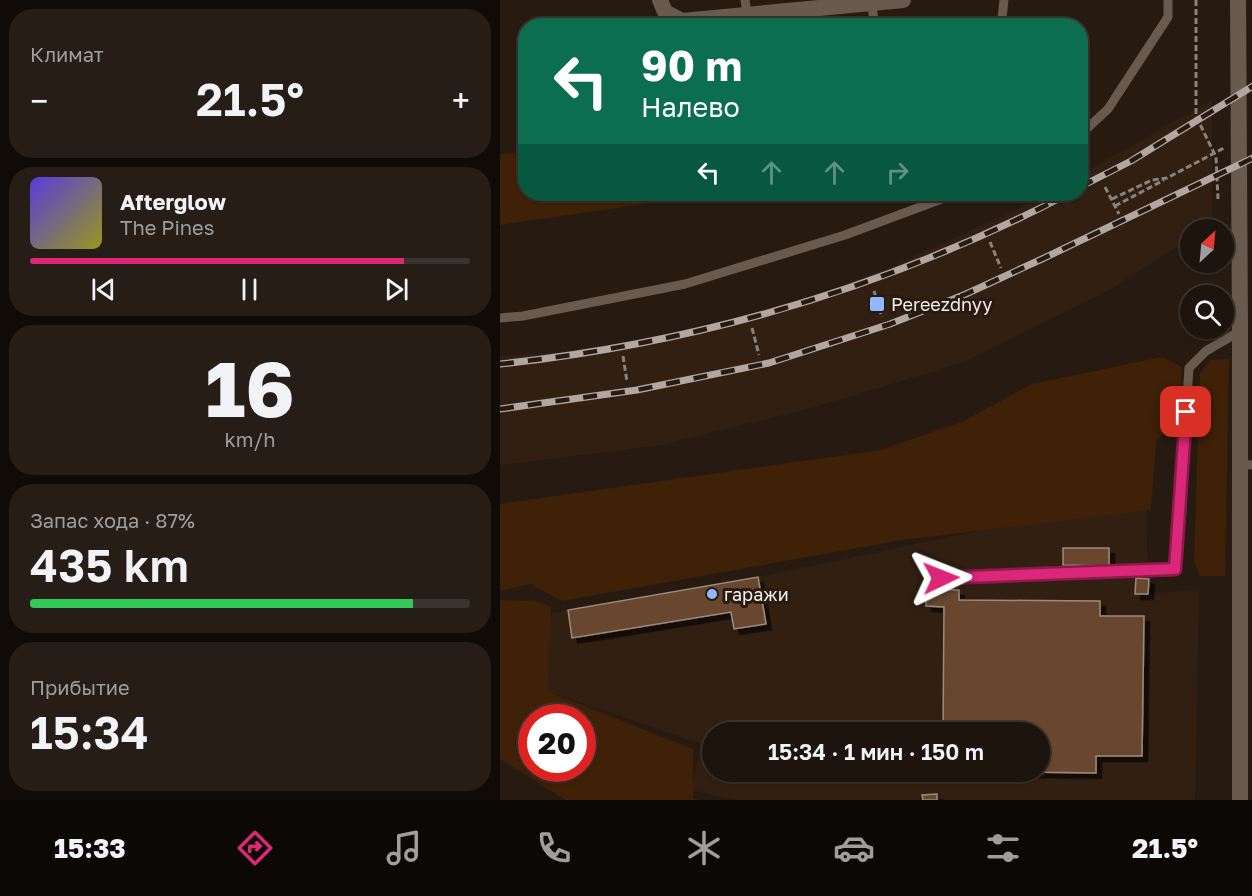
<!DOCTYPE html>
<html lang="ru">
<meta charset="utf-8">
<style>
body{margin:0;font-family:"Golos Text",sans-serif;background:#251d16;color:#f1f3f6;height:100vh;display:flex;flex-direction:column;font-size:22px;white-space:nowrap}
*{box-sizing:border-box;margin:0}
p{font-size:20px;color:#a09e9d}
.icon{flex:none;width:33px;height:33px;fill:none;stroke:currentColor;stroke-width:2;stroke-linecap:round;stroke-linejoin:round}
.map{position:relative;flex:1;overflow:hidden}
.drawer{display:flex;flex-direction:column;gap:9px;padding:9px;background:#100b07;width:500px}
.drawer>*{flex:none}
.top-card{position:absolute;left:18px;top:18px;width:570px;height:183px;border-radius:24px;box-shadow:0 2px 4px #0004,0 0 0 2px #3b332e;background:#0b6e4f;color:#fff;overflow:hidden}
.needle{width:39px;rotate:26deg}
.buttons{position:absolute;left:680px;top:219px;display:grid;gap:12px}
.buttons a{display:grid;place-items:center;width:54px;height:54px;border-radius:50%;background:#1d140d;box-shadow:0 2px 4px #0004,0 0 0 2px #3b332e;font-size:30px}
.speed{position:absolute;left:18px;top:704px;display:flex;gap:12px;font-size:30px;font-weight:700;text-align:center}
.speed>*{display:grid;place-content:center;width:78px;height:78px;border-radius:50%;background:#1d140d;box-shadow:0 2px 4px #0004,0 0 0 2px #3b332e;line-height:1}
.speed .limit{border:9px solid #d22;background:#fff;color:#111}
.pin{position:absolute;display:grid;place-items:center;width:51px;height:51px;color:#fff;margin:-26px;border-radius:12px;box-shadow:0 3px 9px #0006}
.me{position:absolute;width:66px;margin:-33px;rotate:88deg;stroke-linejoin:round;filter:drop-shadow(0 0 4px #0008)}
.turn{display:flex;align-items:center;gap:21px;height:126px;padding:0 24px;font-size:27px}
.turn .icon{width:78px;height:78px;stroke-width:2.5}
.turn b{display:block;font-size:42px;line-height:51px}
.lanes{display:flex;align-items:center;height:57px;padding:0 24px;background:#0003;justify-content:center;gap:30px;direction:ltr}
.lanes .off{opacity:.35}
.big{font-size:45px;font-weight:600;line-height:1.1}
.drawer .widget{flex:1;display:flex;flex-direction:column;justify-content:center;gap:9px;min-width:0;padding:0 21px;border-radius:24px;background:#251d16}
.drawer .dial{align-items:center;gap:0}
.dial b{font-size:78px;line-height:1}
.song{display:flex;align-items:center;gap:18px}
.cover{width:72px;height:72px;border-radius:9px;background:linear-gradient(135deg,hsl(250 70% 55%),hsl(60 70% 35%))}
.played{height:6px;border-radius:3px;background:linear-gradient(90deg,#db2777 85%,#3b332e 85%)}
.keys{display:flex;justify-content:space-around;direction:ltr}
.heat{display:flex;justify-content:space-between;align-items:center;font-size:33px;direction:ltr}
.charge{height:9px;border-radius:4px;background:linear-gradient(90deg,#34c759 87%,#3b332e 0)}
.trip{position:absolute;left:202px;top:722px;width:348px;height:60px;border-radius:30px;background:#1d140d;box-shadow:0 2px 4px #0004,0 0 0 2px #3b332e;font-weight:600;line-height:60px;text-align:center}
.tab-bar{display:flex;height:96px;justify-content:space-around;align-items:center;background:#0c0805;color:#a09e9d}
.tab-bar .icon{width:42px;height:42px}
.tab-bar .selected{color:#db2777}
.tab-bar b{font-size:27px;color:#f1f3f6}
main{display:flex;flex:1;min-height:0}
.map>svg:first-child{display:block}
</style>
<main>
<section class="drawer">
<div class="widget"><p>Климат</p>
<div class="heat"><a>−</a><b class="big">21.5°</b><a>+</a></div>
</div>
<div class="widget">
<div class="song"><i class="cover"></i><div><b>Afterglow</b><p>The Pines</p></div></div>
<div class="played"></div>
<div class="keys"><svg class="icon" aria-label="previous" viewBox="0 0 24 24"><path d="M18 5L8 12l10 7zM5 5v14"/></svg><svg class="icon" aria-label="pause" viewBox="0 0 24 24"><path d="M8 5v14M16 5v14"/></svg><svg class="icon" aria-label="next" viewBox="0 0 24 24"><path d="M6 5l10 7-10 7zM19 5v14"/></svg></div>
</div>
<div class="widget dial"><b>16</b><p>km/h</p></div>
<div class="widget"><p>Запас хода · 87%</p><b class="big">435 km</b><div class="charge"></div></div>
<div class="widget"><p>Прибытие</p><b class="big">15:34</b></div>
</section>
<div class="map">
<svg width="753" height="800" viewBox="0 0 753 800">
<defs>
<filter id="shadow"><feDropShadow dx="5.5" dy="5.5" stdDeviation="0" flood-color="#0009"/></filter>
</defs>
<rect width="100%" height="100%" fill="#271b11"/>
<g fill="#312012" fill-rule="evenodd">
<polygon points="712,100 712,224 703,229 690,230 690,238 611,289 461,363 315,407 162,445 0,465 0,356 103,350 244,322 401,263 549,194 580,194 581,175"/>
<path d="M646,496L648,594L699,590L695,800H234L192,790L201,744L47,691L41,654L52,613L258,577ZM213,732H540V771H213Z"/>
</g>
<g fill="#3e2107" fill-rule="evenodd">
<polygon points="25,153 26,194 183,194 186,198 0,225 0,154"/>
<polygon points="662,357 682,367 679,419 656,441 651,510 402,540 62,601 31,584 0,591 0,504 381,450 464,421 532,384"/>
<polygon points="729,359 725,576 700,576 694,561 700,373 710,360"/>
<path d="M0,600L36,601L51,607L47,691L193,749V798L200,800H66L0,759ZM32,717H82V768H32Z"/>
</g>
<g fill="#67472e" stroke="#9b8b7f" stroke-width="1.5" filter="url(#shadow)">
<polygon points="476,18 476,26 399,26 399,23"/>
<polygon points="563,548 609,548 609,566 563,565"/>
<polygon points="258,577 266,624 234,629 231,612 72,638 68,610"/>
<polygon points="636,578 649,579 648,594 635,594"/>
<polygon points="426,589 459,590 459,600 600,601 600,616 644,616 642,756 596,756 596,773 442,771 540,771 540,732 443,732 444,607 426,606"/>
<polygon points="437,794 437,800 423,800 422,795"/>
</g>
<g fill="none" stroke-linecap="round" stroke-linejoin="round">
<g stroke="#8c827a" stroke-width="3" stroke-dasharray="6 3" stroke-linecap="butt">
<polyline points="696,0 696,116 716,157 718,199"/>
<polyline points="605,187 619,214"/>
<polyline points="612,199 652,180 667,178 724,148"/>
<polyline points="615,206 664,180"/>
<polyline points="490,242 501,268"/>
<polyline points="374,291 382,317"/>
<polyline points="252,328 259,355"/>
<polyline points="123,356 127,382"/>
</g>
<g stroke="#695a4f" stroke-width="9">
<polyline points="245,0 249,26"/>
<polyline points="371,1 375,26"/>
<polyline points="501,26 504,0"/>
<polyline points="580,135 608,109 668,17 668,0"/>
<polyline points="0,318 23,316 185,284 345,235 455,194"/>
<polyline points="740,464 753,465"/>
<polyline points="441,578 675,569 689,368 706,351 740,331"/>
</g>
<polyline stroke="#695a4f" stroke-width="16" points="160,0 165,12 182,21 403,0"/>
<polyline stroke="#695a4f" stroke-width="16" points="738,0 740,331 740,800"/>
<g stroke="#b1a7a0" stroke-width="7">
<g id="rail">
<polyline points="580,187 631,161 753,86"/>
<path d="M0,364C200,343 389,287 568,194"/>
<polyline points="0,409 137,390 269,363 390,324 466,294 542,259 753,158"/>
</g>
</g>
<use href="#rail" stroke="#271b11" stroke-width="4.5" stroke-dasharray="14" stroke-linecap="butt"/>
</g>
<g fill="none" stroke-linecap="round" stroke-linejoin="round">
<g stroke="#8e194d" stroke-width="15">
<polyline id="route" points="441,578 675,569 686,412"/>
</g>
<use href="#route" stroke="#db2777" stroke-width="10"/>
</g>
<g fill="#91b8fd" stroke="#271b11" stroke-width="2">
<rect x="369" y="296" width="16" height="16" rx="3"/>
<circle cx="212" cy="594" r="6"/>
</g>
<g text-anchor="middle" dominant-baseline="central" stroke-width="6" stroke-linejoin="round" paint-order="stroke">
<g font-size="18" fill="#f8efe9" stroke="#271b11" text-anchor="start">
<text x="391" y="304">Pereezdnyy</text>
<text x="224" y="594">гаражи</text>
</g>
</g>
</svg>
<div class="buttons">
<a><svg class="needle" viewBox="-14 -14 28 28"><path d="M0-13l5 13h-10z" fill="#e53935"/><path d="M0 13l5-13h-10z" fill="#a09e9d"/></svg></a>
<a><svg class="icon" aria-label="search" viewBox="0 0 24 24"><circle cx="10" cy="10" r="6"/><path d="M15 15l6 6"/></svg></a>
</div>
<div class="speed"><div class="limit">20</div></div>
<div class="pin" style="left:686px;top:412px;background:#d93025"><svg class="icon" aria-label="arrive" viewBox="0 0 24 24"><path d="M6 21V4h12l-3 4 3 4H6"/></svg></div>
<svg class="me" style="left:441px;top:578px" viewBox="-20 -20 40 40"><path d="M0-17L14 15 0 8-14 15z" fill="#db2777" stroke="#fff" stroke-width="4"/></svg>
<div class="trip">15:34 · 1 мин · 150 m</div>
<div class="top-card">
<div class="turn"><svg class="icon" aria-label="left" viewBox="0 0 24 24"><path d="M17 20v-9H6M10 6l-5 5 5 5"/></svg><div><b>90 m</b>Налево</div></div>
<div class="lanes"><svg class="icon" aria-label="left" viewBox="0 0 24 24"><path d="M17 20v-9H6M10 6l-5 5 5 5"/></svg><svg class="icon off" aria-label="ahead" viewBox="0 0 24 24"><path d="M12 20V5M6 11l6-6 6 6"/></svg><svg class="icon off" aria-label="ahead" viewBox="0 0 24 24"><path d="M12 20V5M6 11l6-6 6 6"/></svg><svg class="icon off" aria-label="right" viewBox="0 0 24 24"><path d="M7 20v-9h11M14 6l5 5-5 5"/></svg></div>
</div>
</div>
</main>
<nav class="tab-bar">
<b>15:33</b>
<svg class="icon selected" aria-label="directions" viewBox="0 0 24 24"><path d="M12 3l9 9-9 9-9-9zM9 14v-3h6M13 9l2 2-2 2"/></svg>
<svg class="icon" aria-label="music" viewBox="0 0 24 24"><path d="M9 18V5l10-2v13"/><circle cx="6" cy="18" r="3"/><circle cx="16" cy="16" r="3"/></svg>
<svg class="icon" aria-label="phone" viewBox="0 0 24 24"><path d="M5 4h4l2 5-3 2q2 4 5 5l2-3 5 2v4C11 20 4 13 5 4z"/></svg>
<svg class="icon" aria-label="climate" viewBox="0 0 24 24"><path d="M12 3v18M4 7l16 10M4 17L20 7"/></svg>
<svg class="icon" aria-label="car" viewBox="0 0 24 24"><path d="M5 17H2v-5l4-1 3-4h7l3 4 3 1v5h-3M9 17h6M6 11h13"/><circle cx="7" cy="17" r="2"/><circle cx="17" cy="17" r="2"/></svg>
<svg class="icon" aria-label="filters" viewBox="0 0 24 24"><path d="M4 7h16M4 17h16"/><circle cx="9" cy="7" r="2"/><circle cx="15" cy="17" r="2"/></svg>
<b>21.5°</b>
</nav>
